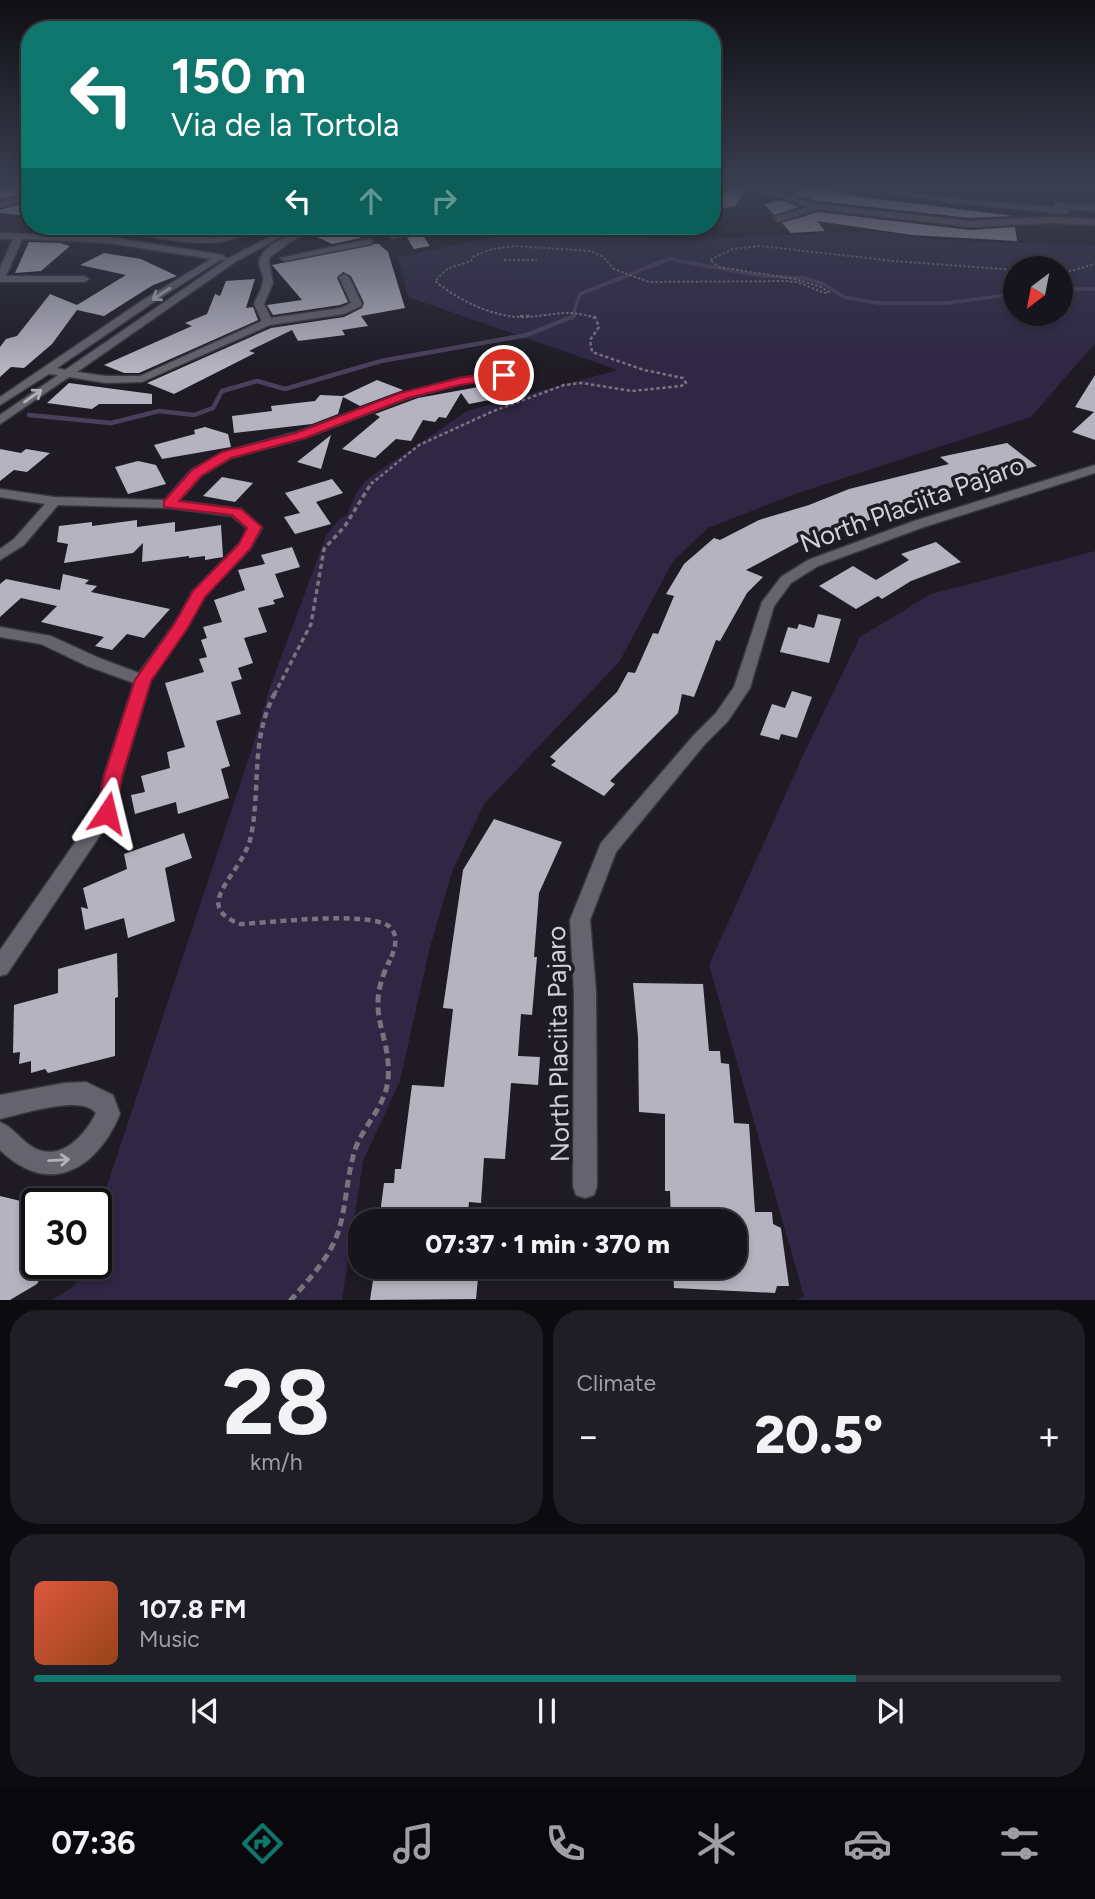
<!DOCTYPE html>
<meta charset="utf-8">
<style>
body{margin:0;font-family:Figtree,sans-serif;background:#1f1d25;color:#f1f3f6;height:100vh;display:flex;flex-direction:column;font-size:26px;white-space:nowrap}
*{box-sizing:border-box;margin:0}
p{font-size:23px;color:#9e9ea3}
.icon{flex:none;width:38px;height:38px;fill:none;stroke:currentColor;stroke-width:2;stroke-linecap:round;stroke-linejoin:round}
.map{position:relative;height:1300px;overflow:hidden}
.side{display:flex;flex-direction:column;gap:10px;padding:10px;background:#0c0b0f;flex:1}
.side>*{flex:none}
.guide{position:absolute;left:21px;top:21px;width:700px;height:214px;border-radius:28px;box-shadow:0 4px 10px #0003,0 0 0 2px #35333b;background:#0f766e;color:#fff;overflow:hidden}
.needle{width:46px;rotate:212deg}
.fabs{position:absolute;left:1003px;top:256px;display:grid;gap:14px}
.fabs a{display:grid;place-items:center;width:70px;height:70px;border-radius:50%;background:#16141c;box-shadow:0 4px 10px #0003,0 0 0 2px #35333b;font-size:35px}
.speed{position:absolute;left:21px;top:1188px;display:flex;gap:14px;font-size:35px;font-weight:700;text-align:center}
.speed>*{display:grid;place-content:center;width:91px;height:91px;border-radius:50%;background:#16141c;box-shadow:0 4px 10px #0003,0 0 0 2px #35333b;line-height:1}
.speed .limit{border:4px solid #111;border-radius:10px;background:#fff;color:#111}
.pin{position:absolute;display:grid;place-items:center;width:60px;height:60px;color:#fff;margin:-30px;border:4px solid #fff;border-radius:50%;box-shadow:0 2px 7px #0007}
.me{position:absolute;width:77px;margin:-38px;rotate:10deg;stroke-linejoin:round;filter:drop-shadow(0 0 5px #0008)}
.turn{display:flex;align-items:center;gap:24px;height:147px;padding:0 35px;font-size:32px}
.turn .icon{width:91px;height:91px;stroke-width:2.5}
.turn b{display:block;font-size:49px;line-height:60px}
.lanes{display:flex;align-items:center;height:66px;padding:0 35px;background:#0003;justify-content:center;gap:35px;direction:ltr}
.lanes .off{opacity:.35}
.big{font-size:52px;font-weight:800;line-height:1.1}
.side .card{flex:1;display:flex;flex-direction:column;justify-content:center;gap:10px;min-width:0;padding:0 24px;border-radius:28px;background:#1f1d25}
.side .dial{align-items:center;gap:0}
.dial b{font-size:91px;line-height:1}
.song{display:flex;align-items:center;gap:21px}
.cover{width:84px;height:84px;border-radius:10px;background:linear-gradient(135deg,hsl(10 70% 55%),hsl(20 70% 35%))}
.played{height:7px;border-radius:4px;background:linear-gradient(90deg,#0f766e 80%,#35333b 80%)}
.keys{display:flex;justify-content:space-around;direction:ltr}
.heat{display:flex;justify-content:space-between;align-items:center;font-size:38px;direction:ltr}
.side .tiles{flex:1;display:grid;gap:10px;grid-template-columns:1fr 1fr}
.card:last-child{grid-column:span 2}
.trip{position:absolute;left:348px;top:1209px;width:399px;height:70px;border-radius:28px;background:#16141c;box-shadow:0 4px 10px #0003,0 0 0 2px #35333b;font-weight:800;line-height:70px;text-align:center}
.tab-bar{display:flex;height:112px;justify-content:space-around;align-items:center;background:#09080b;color:#9e9ea3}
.tab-bar .icon{width:49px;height:49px}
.tab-bar .selected{color:#0f766e}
.tab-bar b{font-size:32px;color:#f1f3f6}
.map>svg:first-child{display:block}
</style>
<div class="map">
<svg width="1095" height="1301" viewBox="0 0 1095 1301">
<rect width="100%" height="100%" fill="#1e1b25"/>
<g fill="#2f2744" fill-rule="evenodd">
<polygon points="985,186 1095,186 1095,194 1091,196 1057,196"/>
<path d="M865,231L938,240L1095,245V343L1031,417L792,495L708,528L673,561L620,661L484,804L452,872L430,947L400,1081L363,1161L342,1300H52L74,1286L82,1264H96V1219L255,739L269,690L326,536L339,519L347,515L356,493L366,480L467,411L618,370L408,297L398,257L510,234L692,240ZM1015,268H1060V313H1015Z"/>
<polygon points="1095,551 1095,1300 797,1300 804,1296 709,965 806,749 860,637 931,594"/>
</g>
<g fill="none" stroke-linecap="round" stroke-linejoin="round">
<g stroke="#4a405c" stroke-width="3.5">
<polyline points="1060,289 1095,289"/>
<polyline points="572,318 580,294 669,259 761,276 804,278 824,284 844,297 877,303 947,303 1015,294"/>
</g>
<polyline stroke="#4a405c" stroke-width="4.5" points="29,415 111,423 159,411 194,415 213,408 222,391 257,381 285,389 381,361 527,335 574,316"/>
</g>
<g fill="#b6b3c0">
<polygon points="0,186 30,186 30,191 0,199"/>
<polygon points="807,186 855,196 1014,216 970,218 817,201 792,194"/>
<polygon points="712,187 731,189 745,191 735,206 712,210"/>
<polygon points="781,200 799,207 774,215 764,204"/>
<polygon points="30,201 30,216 0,213 0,210"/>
<polygon points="818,212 970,230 1015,227 1017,241 912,235 817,221 825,231 791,233 782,223"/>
<polygon points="335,226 361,238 332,244 313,235"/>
<polygon points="422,234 430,246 414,249 407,238"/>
<polygon points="29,242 60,243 70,246 41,271 15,273"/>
<polygon points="374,244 379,244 388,252 405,308 361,316 368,326 342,330 345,335 298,341 292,330 249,351 255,353 174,394 147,383 271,328 344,317 362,308 364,303 351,276 343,272 337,278 348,302 340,305 273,315 267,305 302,300 272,265"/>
<polygon points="104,253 141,259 177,276 153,285 104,316 77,310 52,344 24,368 11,367 0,377 0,347 6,339 17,336 50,294 77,305 126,275 80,265"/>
<polygon points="255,279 246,308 253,307 258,320 139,373 124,373 104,365 192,326 185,323 207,314 215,294 220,296 226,281"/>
<polygon points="1095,375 1095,440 1072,432 1094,412 1075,407"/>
<polygon points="377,380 403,390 360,406 343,397 338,414 312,424 234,433 232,416 272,411 271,406 315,401 320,395 343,396"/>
<polygon points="517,380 520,394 469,404 461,393 446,418 439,417 435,422 423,420 411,441 396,439 375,458 342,449 380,417 375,414 418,398"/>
<polygon points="69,383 152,394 152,404 99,404 92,409 47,403"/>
<polygon points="205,427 228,434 231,447 162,459 154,445 195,434 194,430"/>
<polygon points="331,435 321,469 297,462"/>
<polygon points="1007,443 1037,466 902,500 910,506 807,542 804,539 746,570 763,577 747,593 720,641 716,640 694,697 682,694 678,713 610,781 615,784 604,796 551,765 556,761 550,757 617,692 628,672 635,673 653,633 658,634 674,596 666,594 684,564 714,538 720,540 759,520 809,505 849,489 949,464 940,457"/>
<polygon points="0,449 21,453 26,449 50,453 27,472 14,470 0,481"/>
<polygon points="138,461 156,465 166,484 128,494 115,467"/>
<polygon points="222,477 253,483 235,502 203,496"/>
<polygon points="332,479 343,493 316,502 331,524 295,534 284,517 300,513 285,493"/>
<polygon points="137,520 137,527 175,522 175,532 221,525 223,557 205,560 205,556 189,558 189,556 142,562 143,543 133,553 64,563 68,544 57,542 59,526 92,522 92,526"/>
<polygon points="936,542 961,562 911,581 882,599 878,596 856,609 819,586 853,566 876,580 909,560 901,554"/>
<polygon points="292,547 300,567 275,574 284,597 273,600 275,604 258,608 267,632 244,638 253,663 238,668 242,679 231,682 241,714 216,721 230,766 221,769 229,798 178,814 176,802 135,814 131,795 145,792 141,776 170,768 167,752 185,747 165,683 204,672 199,659 207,657 201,640 207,638 203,627 222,622 214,600 245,590 238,570 265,564 261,555"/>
<polygon points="63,574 89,580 85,584 97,586 91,592 170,609 144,638 127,634 112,650 95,646 104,637 41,622 57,606 21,598 0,617 0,584 6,579 60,590"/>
<polygon points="818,614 841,619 829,663 780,652 788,627 797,629 799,624 814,628"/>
<polygon points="792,691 812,697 797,738 781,734 779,740 760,735 772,704 785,708"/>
<polygon points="494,819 562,842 539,893 534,957 537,957 532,1015 521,1014 518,1056 540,1057 538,1085 511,1083 505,1159 484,1158 481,1203 469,1202 467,1222 379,1222 384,1183 394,1183 395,1169 401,1169 412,1085 444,1087 453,1009 443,1008 463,870"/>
<polygon points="184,833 192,858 165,868 175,921 128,938 124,918 85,930 81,907 88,909 83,888 127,869 124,854"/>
<polygon points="117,953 118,997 115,998 115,1056 48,1073 45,1069 31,1073 31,1061 19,1064 20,1052 13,1053 14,1005 58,993 58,969"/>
<polygon points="633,983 703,984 709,1051 720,1051 721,1063 729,1064 734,1123 749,1124 755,1212 772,1212 773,1224 781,1228 789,1286 777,1286 775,1293 674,1288 673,1267 735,1267 735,1222 671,1222 670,1191 665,1191 665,1114 639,1112 638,1037"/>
<polygon points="0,1196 29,1203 27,1207 37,1209 37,1264 48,1264 37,1284 10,1300 0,1300"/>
<polygon points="375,1267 479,1267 476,1299 370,1300"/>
</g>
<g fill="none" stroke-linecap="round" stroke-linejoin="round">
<g stroke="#39373e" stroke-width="3">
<g id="street">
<polygon points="747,186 759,186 816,204 970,221 1052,217 1095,219 1095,225 1052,223 970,227 818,209 778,222 774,219 775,217 808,207"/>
<polygon points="845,186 865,186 945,198 1053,207 1056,203 1095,205 1095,211 1069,209 1070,211 1066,214 945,202"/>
<polygon points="30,193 30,198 0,208 0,202"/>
<path d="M110,226L216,238C231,235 244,225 259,226C222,256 167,238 123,233Z"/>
<path d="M291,226H301L235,262L77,372L106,376H140L262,321L254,304C257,296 264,287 263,278C263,273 259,268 259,262C261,243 307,225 323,226L290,242L270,257L269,262L273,283L264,304L271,318L341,308L351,303L339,277L344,274L349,277L362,304L361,306L344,314L270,325L142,382L106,383L69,377L0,424V415L58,375L49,374L0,405V397L143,300L211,259L109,243L22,239L6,276H84L89,279L84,282H0V268L13,239H0V233L109,237L223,255L227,259ZM220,260H226L65,370L57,368L151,304Z"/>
<polygon points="425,226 439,226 393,239 389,236"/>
<polygon points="369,239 372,240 372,244 285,261 280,258"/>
<polygon points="504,372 510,375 508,377 461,384 408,398 305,438 231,458 201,476 179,501 241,509 262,528 250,549 204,596 189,625 151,680 122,776 115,813 7,974 0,976 0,950 97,811 104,776 134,683 87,666 41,644 0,637 0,627 51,636 99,658 139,673 175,623 193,591 239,544 248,529 232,516 169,508 58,505 24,545 0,560 0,549 14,539 45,504 0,497 0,489 54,497 165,500 191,470 223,452 297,432 400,394 460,378"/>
<polygon points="1095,465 1095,473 924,527 818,566 791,583 774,606 750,688 728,721 705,744 616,852 590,920 596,992 597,1186 594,1195 585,1198 576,1195 573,1186 574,992 570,920 601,843 693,736 716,713 734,687 762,602 781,577 808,560 914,521"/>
<path d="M86,1082L113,1095L120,1114C97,1169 50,1198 0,1150V1122C13,1127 19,1138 31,1146C59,1164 84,1137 96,1113C82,1094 22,1114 0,1119V1095L64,1083Z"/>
</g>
</g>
<g stroke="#77747d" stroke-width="2" stroke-dasharray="2.5 2" stroke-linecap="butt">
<polyline points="1072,186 1066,190 1072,193"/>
<polyline points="504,260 537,260"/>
<polyline points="1060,274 1095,264"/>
<path d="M595,318C565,308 554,316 525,317C494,318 458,300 435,281L447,269L471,261L474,256L493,249L514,246L591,251L603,257L614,269L649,282L785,281L797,282L825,293L829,292L821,287L795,279L719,267L710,260L733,249L760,246L894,261L1015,270"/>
</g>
<g stroke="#77747d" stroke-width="2.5" stroke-dasharray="3.5 2.5" stroke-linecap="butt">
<polyline points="520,316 530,316"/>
<polyline points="371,484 419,445 491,412 564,385 582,383 632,391 681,386 686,383 683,378 644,370 592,352 590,340 599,327 595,317 590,316"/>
</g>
<polyline stroke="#77747d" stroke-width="3.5" stroke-dasharray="5 3.5" stroke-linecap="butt" points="274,695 311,624 324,549 345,526 372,482"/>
<path stroke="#77747d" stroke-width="4.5" stroke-dasharray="6 4.5" stroke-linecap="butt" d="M275,693C250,740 261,786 251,836C246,860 224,880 219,898C215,912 229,920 240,924C269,923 370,910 390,927C400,937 394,952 389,962"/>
<path stroke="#77747d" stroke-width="5" stroke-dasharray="8 5" stroke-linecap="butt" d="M290,1301C310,1278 332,1256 340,1226C347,1200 347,1173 356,1147C365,1124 385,1106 388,1080C392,1031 362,1015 390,960"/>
<use href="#street" fill="#65636e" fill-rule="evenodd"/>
</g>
<defs><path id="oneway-shaft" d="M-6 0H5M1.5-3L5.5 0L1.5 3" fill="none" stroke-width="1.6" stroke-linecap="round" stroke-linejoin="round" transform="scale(1.75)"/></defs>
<g stroke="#b2b0b8">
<use href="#oneway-shaft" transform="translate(161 294) rotate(147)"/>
<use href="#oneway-shaft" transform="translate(33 396) rotate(-35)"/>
<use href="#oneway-shaft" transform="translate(59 1160) rotate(-3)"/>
</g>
<linearGradient id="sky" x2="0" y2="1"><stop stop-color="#100f14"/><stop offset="0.51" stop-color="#3b3f51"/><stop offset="1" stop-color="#3b3f51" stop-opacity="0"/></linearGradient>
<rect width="1095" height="368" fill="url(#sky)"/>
<polygon fill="#e11d48" stroke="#92132f" stroke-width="2" points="504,371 508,372 508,377 460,385 408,398 305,438 231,458 201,476 179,501 241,509 262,527 250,549 205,597 187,629 151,681 122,776 116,813 113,818 107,820 100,818 97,813 104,776 135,680 175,623 193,591 239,544 247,528 232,515 164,507 164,501 192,470 222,452 296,433 400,393 460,378"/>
<g text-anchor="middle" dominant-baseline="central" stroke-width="7" stroke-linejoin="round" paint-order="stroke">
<g font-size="26" fill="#d3d1d8" stroke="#1e1b25">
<text transform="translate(912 504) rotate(-20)">North Placiita Pajaro</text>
<text transform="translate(558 1044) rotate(-91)">North Placiita Pajaro</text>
</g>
</g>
</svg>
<div class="fabs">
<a><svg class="needle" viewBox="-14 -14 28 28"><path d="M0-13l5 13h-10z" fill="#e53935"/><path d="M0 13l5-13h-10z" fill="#9e9ea3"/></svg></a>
</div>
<div class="speed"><div class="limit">30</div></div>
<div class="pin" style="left:504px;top:375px;background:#d93025"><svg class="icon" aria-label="arrive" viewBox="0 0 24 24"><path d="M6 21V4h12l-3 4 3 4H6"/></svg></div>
<svg class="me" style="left:107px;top:813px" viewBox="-20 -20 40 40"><path d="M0-17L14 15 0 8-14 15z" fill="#e11d48" stroke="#fff" stroke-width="4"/></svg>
<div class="trip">07:37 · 1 min · 370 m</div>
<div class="guide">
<div class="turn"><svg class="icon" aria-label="left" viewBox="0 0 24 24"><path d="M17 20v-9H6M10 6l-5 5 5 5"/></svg><div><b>150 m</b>Via de la Tortola</div></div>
<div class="lanes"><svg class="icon" aria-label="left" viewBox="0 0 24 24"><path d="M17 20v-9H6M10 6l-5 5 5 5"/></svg><svg class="icon off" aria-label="ahead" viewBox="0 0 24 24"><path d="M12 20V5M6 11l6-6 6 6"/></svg><svg class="icon off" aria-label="right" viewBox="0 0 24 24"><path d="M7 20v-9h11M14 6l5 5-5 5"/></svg></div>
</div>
</div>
<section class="side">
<div class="tiles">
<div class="card dial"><b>28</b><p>km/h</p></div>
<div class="card"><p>Climate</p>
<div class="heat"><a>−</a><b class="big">20.5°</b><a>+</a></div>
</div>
<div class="card">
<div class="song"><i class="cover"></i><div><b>107.8 FM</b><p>Music</p></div></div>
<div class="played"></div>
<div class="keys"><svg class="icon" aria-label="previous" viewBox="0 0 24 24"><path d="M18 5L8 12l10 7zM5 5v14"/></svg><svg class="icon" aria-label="pause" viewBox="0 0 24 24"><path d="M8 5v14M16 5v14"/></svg><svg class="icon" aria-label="next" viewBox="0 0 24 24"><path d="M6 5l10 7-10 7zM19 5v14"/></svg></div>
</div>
</div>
</section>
<nav class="tab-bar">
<b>07:36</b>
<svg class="icon selected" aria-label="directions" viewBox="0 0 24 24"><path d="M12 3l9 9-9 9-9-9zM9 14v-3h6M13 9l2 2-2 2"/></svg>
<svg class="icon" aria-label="music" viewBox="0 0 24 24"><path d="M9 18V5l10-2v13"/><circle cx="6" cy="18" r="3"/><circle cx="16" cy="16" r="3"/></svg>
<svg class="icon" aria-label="phone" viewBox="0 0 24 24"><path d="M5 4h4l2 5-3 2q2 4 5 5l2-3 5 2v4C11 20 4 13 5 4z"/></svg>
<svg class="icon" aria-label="climate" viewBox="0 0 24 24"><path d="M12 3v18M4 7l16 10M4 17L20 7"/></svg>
<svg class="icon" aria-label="car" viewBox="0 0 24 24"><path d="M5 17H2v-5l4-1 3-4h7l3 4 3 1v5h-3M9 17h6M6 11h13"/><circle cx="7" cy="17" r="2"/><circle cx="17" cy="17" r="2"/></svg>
<svg class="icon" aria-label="filters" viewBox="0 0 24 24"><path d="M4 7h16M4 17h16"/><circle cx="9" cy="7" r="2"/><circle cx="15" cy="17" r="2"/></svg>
</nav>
